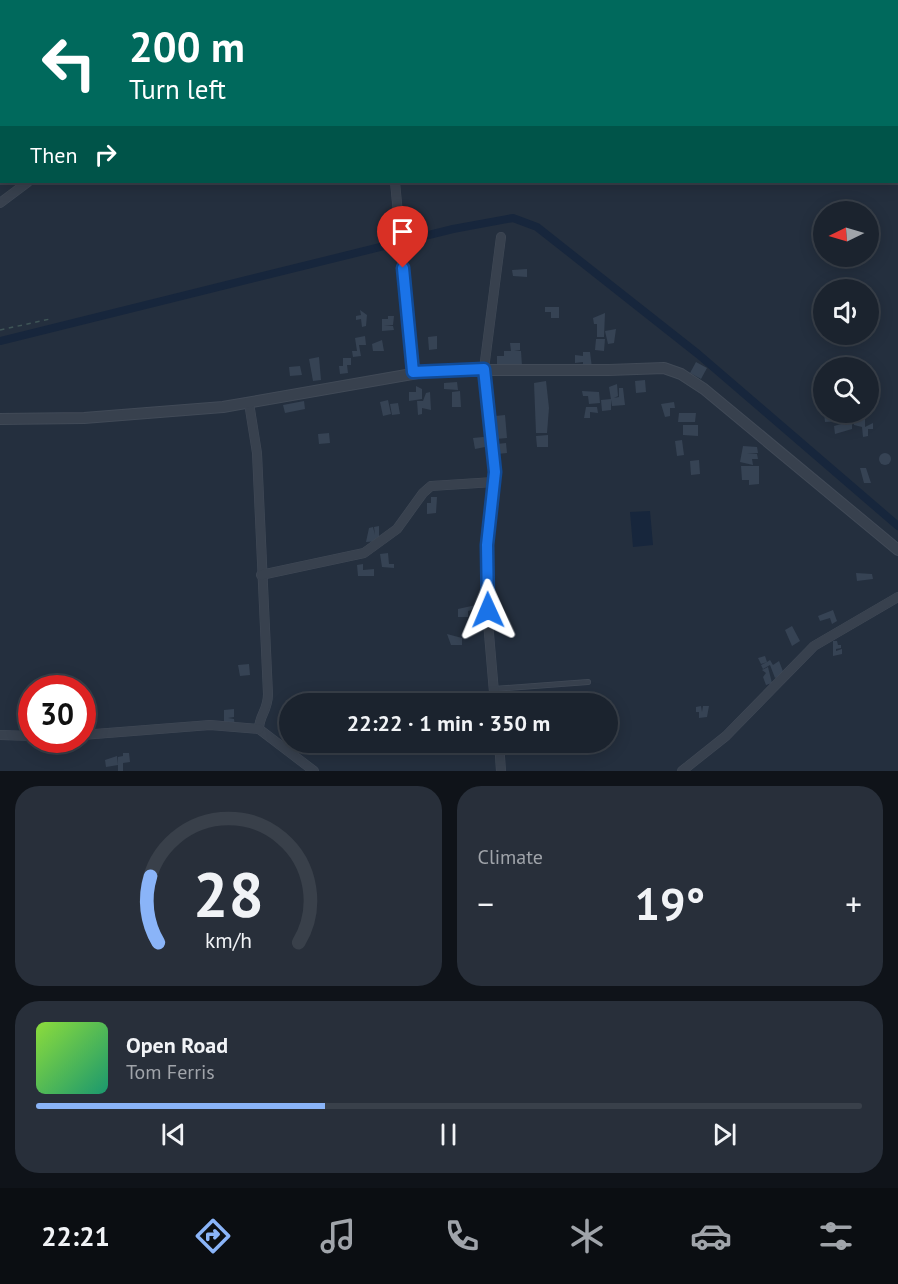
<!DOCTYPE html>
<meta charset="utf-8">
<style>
body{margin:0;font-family:"PT Sans",sans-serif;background:#282f3a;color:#f1f3f6;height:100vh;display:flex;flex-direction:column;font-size:22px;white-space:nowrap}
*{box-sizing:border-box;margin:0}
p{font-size:20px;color:#a0a4aa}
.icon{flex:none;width:33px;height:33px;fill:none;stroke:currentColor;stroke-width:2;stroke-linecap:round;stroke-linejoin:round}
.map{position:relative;height:771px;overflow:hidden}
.drawer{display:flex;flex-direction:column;gap:15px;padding:15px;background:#0f1319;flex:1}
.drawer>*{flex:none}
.top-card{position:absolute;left:0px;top:0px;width:898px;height:183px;box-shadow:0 3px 15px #0003,0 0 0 2px #39404a;background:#00695c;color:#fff;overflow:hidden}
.needle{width:39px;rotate:265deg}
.tools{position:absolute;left:813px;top:201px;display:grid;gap:12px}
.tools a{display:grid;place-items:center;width:66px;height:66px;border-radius:50%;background:#1b232e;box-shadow:0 3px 15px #0003,0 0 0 2px #39404a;font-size:30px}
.speed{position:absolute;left:18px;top:675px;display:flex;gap:12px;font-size:30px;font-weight:700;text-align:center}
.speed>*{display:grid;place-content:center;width:78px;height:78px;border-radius:50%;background:#1b232e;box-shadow:0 3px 15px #0003,0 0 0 2px #39404a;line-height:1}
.speed .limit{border:9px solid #d22;background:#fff;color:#111}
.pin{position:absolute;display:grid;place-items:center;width:51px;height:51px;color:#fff;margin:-62px -26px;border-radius:50% 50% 50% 0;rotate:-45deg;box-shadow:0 0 6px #0007}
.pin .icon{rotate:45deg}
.me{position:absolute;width:66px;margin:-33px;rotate:359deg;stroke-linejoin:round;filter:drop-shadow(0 0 4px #0008)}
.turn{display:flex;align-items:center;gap:21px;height:126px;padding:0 30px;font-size:27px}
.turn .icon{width:78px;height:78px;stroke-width:2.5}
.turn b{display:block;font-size:42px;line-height:51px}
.then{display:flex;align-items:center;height:57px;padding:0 30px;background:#0003;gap:12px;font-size:22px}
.big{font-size:45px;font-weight:700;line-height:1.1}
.drawer .widget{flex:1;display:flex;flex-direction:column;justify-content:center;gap:9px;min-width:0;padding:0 21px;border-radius:24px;background:#282f3a}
.drawer .dial{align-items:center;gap:0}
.dial svg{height:156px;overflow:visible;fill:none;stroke:#39404a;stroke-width:7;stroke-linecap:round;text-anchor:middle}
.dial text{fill:#f1f3f6;stroke:none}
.song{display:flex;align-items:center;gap:18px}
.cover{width:72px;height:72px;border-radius:9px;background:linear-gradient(135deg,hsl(90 70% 55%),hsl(160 70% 35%))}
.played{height:6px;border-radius:3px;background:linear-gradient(90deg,#8ab4f8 35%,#39404a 35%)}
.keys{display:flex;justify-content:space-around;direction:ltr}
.heat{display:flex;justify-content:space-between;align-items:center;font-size:33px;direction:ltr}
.drawer .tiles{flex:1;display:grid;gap:15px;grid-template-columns:1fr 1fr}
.widget:last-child{grid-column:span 2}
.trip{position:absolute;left:279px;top:693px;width:339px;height:60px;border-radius:30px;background:#1b232e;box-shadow:0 3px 15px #0003,0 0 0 2px #39404a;font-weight:700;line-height:60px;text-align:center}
.tabs{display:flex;height:96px;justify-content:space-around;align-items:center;background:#0b0e12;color:#a0a4aa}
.tabs .icon{width:42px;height:42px}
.tabs .on{color:#8ab4f8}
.tabs b{font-size:27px;color:#f1f3f6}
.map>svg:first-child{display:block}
</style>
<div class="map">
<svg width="898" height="771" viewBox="0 0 898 771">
<rect width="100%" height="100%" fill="#242f3e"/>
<polygon fill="#17263c" points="650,511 653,545 633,547 630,512"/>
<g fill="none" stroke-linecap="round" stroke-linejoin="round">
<polyline stroke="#17263c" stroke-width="8" points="0,341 453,229 513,218 537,227 698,354 898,526"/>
</g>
<g fill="#364354">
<polygon points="527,269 527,277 513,276 512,270"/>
<polygon points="545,307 559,307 559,318 551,318 551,312 545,312"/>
<polygon points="360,310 367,315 366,326 362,327 361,319 356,320 356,316 361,315"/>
<polygon points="605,313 604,337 597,337 597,324 594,324 593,318"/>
<polygon points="388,316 394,316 393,325 384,326 393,326 394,330 382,331 382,319 388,319"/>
<polygon points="616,329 614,343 608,344 605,331"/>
<polygon points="365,336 366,345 359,345 361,356 353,357 352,351 357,351 355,338"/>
<polygon points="437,336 437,349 429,350 428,337"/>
<polygon points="596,339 605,339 604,351 595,350"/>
<polygon points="382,340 384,351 373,351 372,344"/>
<polygon points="510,343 520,343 520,350 514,351 521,351 522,366 497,365 497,356 504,356 504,351 511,351"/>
<polygon points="583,352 590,352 592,368 583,368 583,362 575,363 575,355 583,356"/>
<polygon points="319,357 321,380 313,381 309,359"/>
<polygon points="343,358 351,358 351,365 347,365 348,373 340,374 339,366 343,366"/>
<polygon points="696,362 707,368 701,379 690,373"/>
<polygon points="300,366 302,375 290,376 289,367"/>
<polygon points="645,380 646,392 636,393 635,381"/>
<polygon points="546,381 549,408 547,433 536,433 534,383"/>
<polygon points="457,382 458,390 444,389 444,383"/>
<polygon points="617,384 618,396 614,398 619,397 619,388 623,388 625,405 612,406 609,387"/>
<polygon points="416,386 422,389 422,399 409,401 409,392 416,392"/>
<polygon points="460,391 461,407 452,407 452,392"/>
<polygon points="582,391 599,392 600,403 589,404 588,396 583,396"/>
<polygon points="430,392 431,410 422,408 422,414 418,415 417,401 423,401 426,393"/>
<polygon points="611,399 611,410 602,411 601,400"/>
<polygon points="388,400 391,414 383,416 380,402"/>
<polygon points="304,401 305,409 285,413 283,405"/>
<polygon points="674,402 675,408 670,408 670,416 665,417 661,404"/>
<polygon points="398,403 400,414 392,415 390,404"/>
<polygon points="586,407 597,407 598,413 590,412 590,418 584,418"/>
<polygon points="824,412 840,412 830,415 839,415 840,421 825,422"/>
<polygon points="679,413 696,413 695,422 678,422"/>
<polygon points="505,415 507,438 496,439 495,416"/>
<polygon points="853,416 858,416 858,420 859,416 865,416 865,427 873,423 873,429 868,429 868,436 863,437 862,427 854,425"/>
<polygon points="852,421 852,429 835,434 834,426"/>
<polygon points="683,425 698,425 698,436 683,435"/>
<polygon points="329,433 330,443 319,444 318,434"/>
<polygon points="548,435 548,447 537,447 536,436"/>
<polygon points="483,437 489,438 490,446 475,449 473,438"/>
<polygon points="682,440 684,455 677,456 675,441"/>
<polygon points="506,443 507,453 497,454 497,444"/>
<polygon points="743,446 757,447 758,453 747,454 757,454 758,459 752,459 753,465 740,462"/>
<circle cx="885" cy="459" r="6"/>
<polygon points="699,460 700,474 691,475 690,461"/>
<polygon points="741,466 759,466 759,484 749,485 749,480 742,480"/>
<polygon points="860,468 866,468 871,483 864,483"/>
<polygon points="431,497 437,497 436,513 427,514 427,503 431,503"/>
<polygon points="379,526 379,541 366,542 369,528 373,527 375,535 374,527"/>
<polygon points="388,553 389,564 394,564 394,568 382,567 380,554"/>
<polygon points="363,564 363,570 374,569 374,576 358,576 357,565"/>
<polygon points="856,573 872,574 873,579 857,581"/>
<polygon points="476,605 477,616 472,616 472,610 468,611 468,617 458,617 458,609"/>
<polygon points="833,610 837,621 832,624 830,618 820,621 818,616"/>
<polygon points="792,626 800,641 792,646 785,630"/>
<polygon points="447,634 462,638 462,645 451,645"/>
<polygon points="833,641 837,641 838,645 841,645 841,648 836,649 836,651 842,649 842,654 833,656"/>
<polygon points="765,656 767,662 770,660 773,665 779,661 784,674 775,678 770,665 763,669 761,665 767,662 761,664 758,658"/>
<polygon points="249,664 250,675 240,676 238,665"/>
<polygon points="768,667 772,683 766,685 763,677 766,673 762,670"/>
<polygon points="701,706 702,712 703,706 709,706 707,717 699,718 699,712 696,712 696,707"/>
<polygon points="234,709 234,717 228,718 234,719 235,727 224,725 224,710"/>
<polygon points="123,753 129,753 130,762 123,763 123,771 118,771 118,757 123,756"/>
<polygon points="117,756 118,765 106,767 105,760"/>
</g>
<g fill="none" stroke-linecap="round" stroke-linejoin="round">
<g stroke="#414a57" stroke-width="6">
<polyline id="service" points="494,689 588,682"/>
</g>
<g stroke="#414a57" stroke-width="10">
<g id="minor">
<polyline points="380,0 380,2"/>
<polyline points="233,2 235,0"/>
<polyline points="395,182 413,372"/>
<polyline points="0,203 28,182"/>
<path d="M249,403L257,453L268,694C268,711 259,715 259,729L314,771"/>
<polyline points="261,575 364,553 397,529 423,493 431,486 494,482"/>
<polyline points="495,704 488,622 487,557 495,472 484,369 501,237"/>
<polyline points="0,735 32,736"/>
<polyline points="82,735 210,725 259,729"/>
<polyline points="499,742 501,771"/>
<polyline points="682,771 726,736 814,646 898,597"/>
</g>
</g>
<g stroke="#414a57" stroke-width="12">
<polyline id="tertiary" points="0,419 84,418 223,407 435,370 609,370 664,368 681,374 704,389 898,550"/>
</g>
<g stroke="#3f5557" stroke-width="1.5" stroke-dasharray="4.5 4.5" stroke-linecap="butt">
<polyline points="546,0 546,2"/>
<polyline points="70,2 70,0"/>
<polyline points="0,330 50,319"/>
</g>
<use href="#service" stroke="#38414e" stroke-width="4.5"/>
<use href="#minor" stroke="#38414e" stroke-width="9"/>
<use href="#tertiary" stroke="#38414e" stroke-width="10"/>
</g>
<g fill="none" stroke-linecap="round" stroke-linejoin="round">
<g stroke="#114b97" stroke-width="15">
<polyline id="route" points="403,268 413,372 484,369 495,472 487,545 488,610"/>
</g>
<use href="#route" stroke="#1a73e8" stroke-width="10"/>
</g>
</svg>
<div class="tools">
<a><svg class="needle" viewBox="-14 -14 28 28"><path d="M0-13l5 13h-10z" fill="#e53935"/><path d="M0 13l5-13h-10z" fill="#a0a4aa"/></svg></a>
<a><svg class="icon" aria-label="sound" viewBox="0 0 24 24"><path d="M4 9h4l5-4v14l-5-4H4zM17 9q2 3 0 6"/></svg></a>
<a><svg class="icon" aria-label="search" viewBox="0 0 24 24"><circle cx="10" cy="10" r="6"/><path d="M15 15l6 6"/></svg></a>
</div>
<div class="speed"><div class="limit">30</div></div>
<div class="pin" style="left:403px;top:268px;background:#d93025"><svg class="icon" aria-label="arrive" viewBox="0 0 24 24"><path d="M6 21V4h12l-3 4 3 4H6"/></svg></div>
<svg class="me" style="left:488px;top:610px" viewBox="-20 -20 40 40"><path d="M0-17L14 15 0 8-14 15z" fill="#1a73e8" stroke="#fff" stroke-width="4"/></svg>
<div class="trip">22:22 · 1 min · 350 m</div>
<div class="top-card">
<div class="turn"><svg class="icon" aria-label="left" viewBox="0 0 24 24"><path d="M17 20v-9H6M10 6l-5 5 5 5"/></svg><div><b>200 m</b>Turn left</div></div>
<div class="then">Then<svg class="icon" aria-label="right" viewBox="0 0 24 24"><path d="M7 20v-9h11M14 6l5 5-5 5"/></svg></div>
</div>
</div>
<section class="drawer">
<div class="tiles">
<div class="widget dial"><svg viewBox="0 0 100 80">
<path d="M14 69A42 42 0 1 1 86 69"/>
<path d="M14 69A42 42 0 0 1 10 35" stroke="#8ab4f8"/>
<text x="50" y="56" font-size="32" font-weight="700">28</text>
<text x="50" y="72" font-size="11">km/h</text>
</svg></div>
<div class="widget"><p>Climate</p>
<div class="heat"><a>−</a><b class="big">19°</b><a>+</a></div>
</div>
<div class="widget">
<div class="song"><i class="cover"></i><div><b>Open Road</b><p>Tom Ferris</p></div></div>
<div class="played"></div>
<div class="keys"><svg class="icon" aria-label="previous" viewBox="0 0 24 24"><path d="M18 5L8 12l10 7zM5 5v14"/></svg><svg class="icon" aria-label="pause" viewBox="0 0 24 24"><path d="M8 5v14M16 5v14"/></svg><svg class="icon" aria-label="next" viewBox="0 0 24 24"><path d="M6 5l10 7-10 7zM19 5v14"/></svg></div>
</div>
</div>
</section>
<nav class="tabs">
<b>22:21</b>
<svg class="icon on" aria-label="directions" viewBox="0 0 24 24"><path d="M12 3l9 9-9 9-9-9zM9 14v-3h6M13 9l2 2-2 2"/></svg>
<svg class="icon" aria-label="music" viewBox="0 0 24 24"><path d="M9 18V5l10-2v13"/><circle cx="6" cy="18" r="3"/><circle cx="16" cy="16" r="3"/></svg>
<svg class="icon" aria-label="phone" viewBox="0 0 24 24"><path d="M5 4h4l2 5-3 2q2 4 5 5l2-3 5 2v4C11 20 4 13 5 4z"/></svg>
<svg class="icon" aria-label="climate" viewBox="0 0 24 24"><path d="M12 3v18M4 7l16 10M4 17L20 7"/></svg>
<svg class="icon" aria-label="car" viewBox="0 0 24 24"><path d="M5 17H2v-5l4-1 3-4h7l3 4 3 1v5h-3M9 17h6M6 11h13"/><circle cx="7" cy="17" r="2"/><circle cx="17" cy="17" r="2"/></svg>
<svg class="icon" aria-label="filters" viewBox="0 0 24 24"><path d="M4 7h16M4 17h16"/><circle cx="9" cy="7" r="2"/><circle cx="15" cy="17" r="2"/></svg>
</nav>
